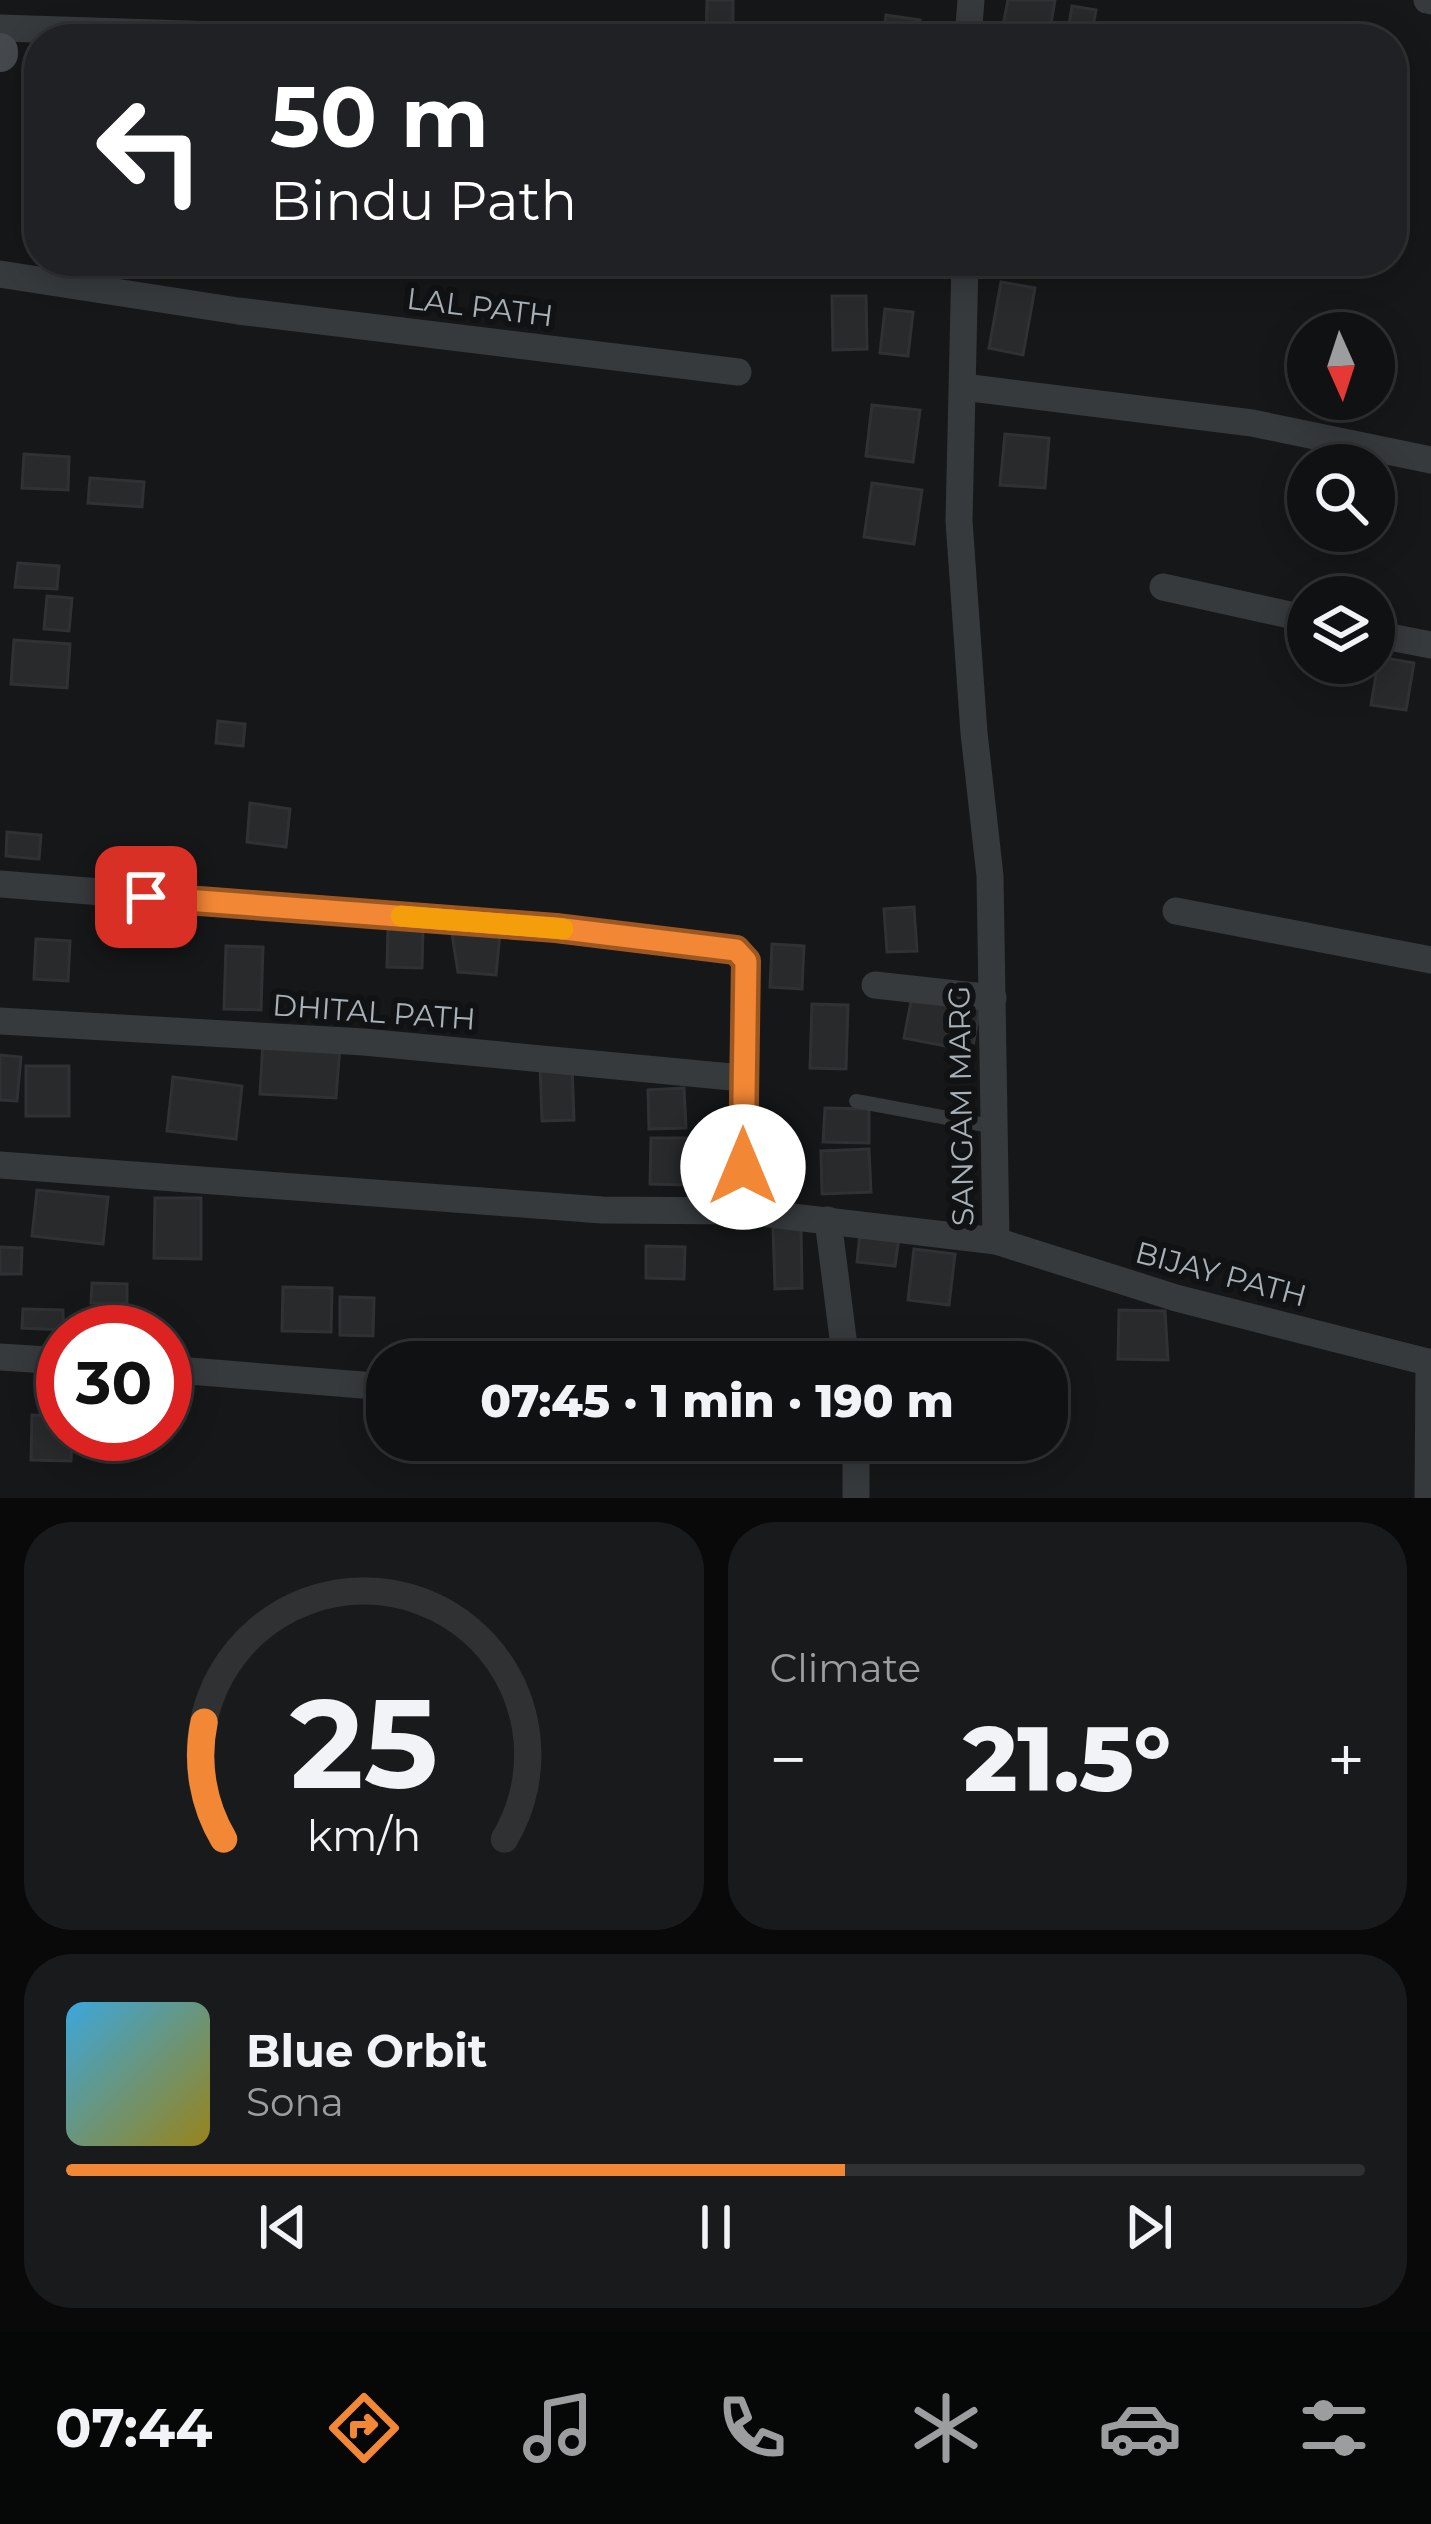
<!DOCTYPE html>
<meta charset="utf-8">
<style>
body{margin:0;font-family:Montserrat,sans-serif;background:#191a1b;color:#f1f3f6;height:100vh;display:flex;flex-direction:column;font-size:45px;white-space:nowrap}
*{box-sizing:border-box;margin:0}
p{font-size:39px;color:#9c9d9f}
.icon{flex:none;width:66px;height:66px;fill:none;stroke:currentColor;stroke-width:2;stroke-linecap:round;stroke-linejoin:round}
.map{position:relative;height:1498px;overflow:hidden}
.drawer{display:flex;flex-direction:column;gap:24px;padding:24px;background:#09090a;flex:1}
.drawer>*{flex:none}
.banner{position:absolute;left:24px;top:24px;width:1383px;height:252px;border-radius:48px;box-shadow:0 6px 30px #0003,0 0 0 3px #303132;background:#202124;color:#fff;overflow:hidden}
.needle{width:78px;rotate:177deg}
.tools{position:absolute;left:1287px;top:312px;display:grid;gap:24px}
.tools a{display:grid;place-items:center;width:108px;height:108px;border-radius:50%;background:#101112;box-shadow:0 6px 30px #0003,0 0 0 3px #303132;font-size:60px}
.speed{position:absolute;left:36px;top:1305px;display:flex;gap:24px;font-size:60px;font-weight:700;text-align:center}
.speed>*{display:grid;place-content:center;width:156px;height:156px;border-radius:50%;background:#101112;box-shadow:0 6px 30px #0003,0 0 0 3px #303132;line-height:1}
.speed .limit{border:18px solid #d22;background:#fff;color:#111}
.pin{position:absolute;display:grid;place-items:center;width:102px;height:102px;color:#fff;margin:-51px;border-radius:24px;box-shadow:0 6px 18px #0006}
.me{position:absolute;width:132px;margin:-66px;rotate:0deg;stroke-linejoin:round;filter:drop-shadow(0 0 9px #0008)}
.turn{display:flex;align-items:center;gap:42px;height:252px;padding:0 48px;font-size:54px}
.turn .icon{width:156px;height:156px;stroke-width:2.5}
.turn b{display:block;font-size:84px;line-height:102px}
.big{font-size:90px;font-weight:800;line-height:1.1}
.drawer .tile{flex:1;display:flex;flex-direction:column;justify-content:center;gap:18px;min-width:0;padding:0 42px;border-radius:48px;background:#191a1b}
.drawer .dial{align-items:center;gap:0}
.dial svg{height:312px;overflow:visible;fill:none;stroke:#303132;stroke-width:7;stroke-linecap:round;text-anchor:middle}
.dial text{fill:#f1f3f6;stroke:none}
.song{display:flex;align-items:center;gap:36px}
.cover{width:144px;height:144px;border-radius:18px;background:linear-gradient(135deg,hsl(200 70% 55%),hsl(50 70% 35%))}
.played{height:12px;border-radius:6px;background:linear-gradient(90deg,#f28735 60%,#303132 60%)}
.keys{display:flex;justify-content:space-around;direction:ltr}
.heat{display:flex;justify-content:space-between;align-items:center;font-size:66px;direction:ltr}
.drawer .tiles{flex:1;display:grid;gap:24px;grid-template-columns:1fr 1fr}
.tile:last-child{grid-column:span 2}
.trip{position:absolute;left:366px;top:1341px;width:702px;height:120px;border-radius:48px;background:#101112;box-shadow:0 6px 30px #0003,0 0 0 3px #303132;font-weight:800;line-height:120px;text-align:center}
.tabs{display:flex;height:192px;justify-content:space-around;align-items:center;background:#060707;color:#9c9d9f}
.tabs .icon{width:84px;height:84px}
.tabs .on{color:#f28735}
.tabs b{font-size:54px;color:#f1f3f6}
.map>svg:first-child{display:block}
</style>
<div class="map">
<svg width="1431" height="1498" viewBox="0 0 1431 1498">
<rect width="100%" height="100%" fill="#161718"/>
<g fill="#292a2c" stroke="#303134" stroke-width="3">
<polygon points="707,0 733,0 733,39 706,39"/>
<polygon points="1008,0 1055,0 1051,24 1066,27 1064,39 1016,39 1017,33 1002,30"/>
<polygon points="1072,6 1096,10 1091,39 1067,36"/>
<polygon points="886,15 920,20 917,39 883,39"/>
<polygon points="1001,282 1035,288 1023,355 989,348"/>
<polygon points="832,296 866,296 867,349 833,350"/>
<polygon points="885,309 913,312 908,356 880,353"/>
<polygon points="872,405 920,410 913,462 866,456"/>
<polygon points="1005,434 1049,438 1045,488 1000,485"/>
<polygon points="24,454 69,457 68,490 22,488"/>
<polygon points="90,478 144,482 142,507 88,503"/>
<polygon points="872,483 922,490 914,544 864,537"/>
<polygon points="18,563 59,566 57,589 15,587"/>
<polygon points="47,596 72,598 69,631 44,629"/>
<polygon points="14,640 70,644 67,688 11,684"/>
<polygon points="1379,657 1414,663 1406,710 1371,705"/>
<polygon points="218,721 245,724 243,746 216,743"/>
<polygon points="250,803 290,809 286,847 247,842"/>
<polygon points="7,832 41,835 39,859 6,856"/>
<polygon points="185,907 186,933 146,934 146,909"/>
<polygon points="914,907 917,951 887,952 884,909"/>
<polygon points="388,927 423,928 422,968 387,967"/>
<polygon points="451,928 500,933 496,975 458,972"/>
<polygon points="36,939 70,941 68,981 34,979"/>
<polygon points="772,944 804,946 802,989 770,987"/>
<polygon points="226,946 263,947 261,1010 224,1009"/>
<polygon points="912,996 980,1009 972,1051 904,1038"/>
<polygon points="812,1004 848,1005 846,1069 810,1068"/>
<polygon points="263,1041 340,1046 336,1098 260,1094"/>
<polygon points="0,1055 21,1057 17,1101 0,1100"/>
<polygon points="572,1065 574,1120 542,1121 540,1066"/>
<rect x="26" y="1066" width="43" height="50"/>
<polygon points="173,1077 242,1086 236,1139 167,1131"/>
<polygon points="684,1088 686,1128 649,1129 648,1090"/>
<polygon points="825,1108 869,1109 869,1143 823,1142"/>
<polygon points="651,1138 689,1138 688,1185 650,1184"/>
<polygon points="869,1149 871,1192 822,1194 821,1151"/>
<polygon points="37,1190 108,1197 103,1244 32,1236"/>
<polygon points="155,1198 201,1198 201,1259 154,1258"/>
<polygon points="773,1226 801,1226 802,1288 775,1289"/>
<polygon points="860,1233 899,1238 895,1266 857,1262"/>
<polygon points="646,1246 685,1247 684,1279 646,1278"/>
<polygon points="0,1247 22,1248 21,1274 0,1274"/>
<polygon points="914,1249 955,1254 949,1305 908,1300"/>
<polygon points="92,1283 127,1284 127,1304 91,1303"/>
<polygon points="283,1287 332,1288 331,1332 282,1331"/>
<polygon points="340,1297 374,1298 373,1336 340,1335"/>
<polygon points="23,1309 63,1310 63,1330 22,1328"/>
<polygon points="1119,1310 1165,1311 1168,1360 1118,1359"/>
<polygon points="814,1346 814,1362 776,1362 776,1347"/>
<polygon points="32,1415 63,1416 63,1434 72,1434 71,1461 31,1460"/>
<polygon points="933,1440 992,1440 992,1457 933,1458"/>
</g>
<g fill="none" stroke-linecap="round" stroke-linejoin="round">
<polyline stroke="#373a3d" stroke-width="14" points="856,1101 996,1127"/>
<g stroke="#373a3d" stroke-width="27">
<polyline points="1427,0 1431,1"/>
<polyline points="0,28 342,39"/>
<polyline points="968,39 971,0"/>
<polyline points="0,274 238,311 738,372"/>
<polyline points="963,387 1252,423 1431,460"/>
<polyline points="1163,587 1308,619"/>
<polyline points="1374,634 1431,645"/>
<polyline points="0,884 556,928 736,950 746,961 743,1211"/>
<polyline points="1176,911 1431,960"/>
<polyline points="875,985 993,998"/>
<polyline points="0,1021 364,1042 742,1078"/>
<polyline points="0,1165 602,1210 743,1211 996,1241 990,876 974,733 959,521 965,261"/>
<polyline points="828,1220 846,1362"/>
<polyline points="996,1241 1176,1298 1431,1363"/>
<polyline points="0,1357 63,1361"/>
<polyline points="165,1369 387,1387"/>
<polyline points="856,1440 856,1498"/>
<polyline points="1428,1498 1429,1362"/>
</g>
<polyline stroke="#45494d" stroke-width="36" points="0,51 0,54"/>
</g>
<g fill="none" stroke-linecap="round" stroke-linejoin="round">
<g stroke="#9d5822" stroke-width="30">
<polyline id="route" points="146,897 556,928 736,950 746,961 743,1167"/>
</g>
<use href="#route" stroke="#f28735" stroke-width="21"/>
<polyline stroke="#f59e0b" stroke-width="21" points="401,916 563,929"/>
</g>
<g text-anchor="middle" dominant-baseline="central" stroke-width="12" stroke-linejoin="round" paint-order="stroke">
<g font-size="30" fill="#a8b1b8" stroke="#111213">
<text transform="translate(480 307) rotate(7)">LAL PATH</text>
<text transform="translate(374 1012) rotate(4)">DHITAL PATH</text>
<text transform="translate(961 1106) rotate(-91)">SANGAM MARG</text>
<text transform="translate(1221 1274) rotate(15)">BIJAY PATH</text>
</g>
</g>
</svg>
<div class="tools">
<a><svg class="needle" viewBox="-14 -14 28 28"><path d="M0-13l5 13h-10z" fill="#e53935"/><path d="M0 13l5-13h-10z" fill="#9c9d9f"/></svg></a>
<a><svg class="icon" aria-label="search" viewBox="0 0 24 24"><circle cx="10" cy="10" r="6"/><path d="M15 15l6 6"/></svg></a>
<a><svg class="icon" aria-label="layers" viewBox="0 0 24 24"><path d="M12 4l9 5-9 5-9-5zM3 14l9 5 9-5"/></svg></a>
</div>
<div class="speed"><div class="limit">30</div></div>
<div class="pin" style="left:146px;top:897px;background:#d93025"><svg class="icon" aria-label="arrive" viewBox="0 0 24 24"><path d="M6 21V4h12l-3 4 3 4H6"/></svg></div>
<svg class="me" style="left:743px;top:1167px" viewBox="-20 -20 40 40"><circle r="19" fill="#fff"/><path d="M0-13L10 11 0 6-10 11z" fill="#f28735"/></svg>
<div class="trip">07:45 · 1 min · 190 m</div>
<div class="banner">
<div class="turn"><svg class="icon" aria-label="left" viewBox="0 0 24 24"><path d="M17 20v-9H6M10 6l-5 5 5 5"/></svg><div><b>50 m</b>Bindu Path</div></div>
</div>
</div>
<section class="drawer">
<div class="tiles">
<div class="tile dial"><svg viewBox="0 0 100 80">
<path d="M14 69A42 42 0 1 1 86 69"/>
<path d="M14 69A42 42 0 0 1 9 39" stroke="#f28735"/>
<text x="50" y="56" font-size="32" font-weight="700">25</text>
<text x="50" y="72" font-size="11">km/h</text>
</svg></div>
<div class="tile"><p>Climate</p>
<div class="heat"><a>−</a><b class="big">21.5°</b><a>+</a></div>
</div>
<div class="tile">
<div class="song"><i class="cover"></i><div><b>Blue Orbit</b><p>Sona</p></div></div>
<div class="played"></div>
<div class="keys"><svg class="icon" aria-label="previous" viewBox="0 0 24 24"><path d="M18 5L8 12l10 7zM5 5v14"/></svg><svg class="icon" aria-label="pause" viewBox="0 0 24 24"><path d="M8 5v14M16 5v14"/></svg><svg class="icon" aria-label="next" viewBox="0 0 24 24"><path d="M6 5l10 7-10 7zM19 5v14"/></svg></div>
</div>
</div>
</section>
<nav class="tabs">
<b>07:44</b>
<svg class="icon on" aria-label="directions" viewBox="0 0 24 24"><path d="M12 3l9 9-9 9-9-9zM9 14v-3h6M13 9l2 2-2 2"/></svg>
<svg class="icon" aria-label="music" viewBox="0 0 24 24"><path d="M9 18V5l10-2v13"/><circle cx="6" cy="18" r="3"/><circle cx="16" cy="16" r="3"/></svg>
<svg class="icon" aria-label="phone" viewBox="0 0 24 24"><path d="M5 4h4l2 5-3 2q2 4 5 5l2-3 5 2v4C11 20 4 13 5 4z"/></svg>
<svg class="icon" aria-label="climate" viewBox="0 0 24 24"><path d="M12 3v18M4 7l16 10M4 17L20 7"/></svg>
<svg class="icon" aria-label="car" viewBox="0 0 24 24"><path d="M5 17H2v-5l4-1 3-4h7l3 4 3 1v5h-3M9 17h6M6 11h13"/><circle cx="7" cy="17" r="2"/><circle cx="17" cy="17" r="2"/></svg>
<svg class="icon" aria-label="filters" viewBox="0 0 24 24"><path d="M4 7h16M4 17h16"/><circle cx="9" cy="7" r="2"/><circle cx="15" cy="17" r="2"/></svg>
</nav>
